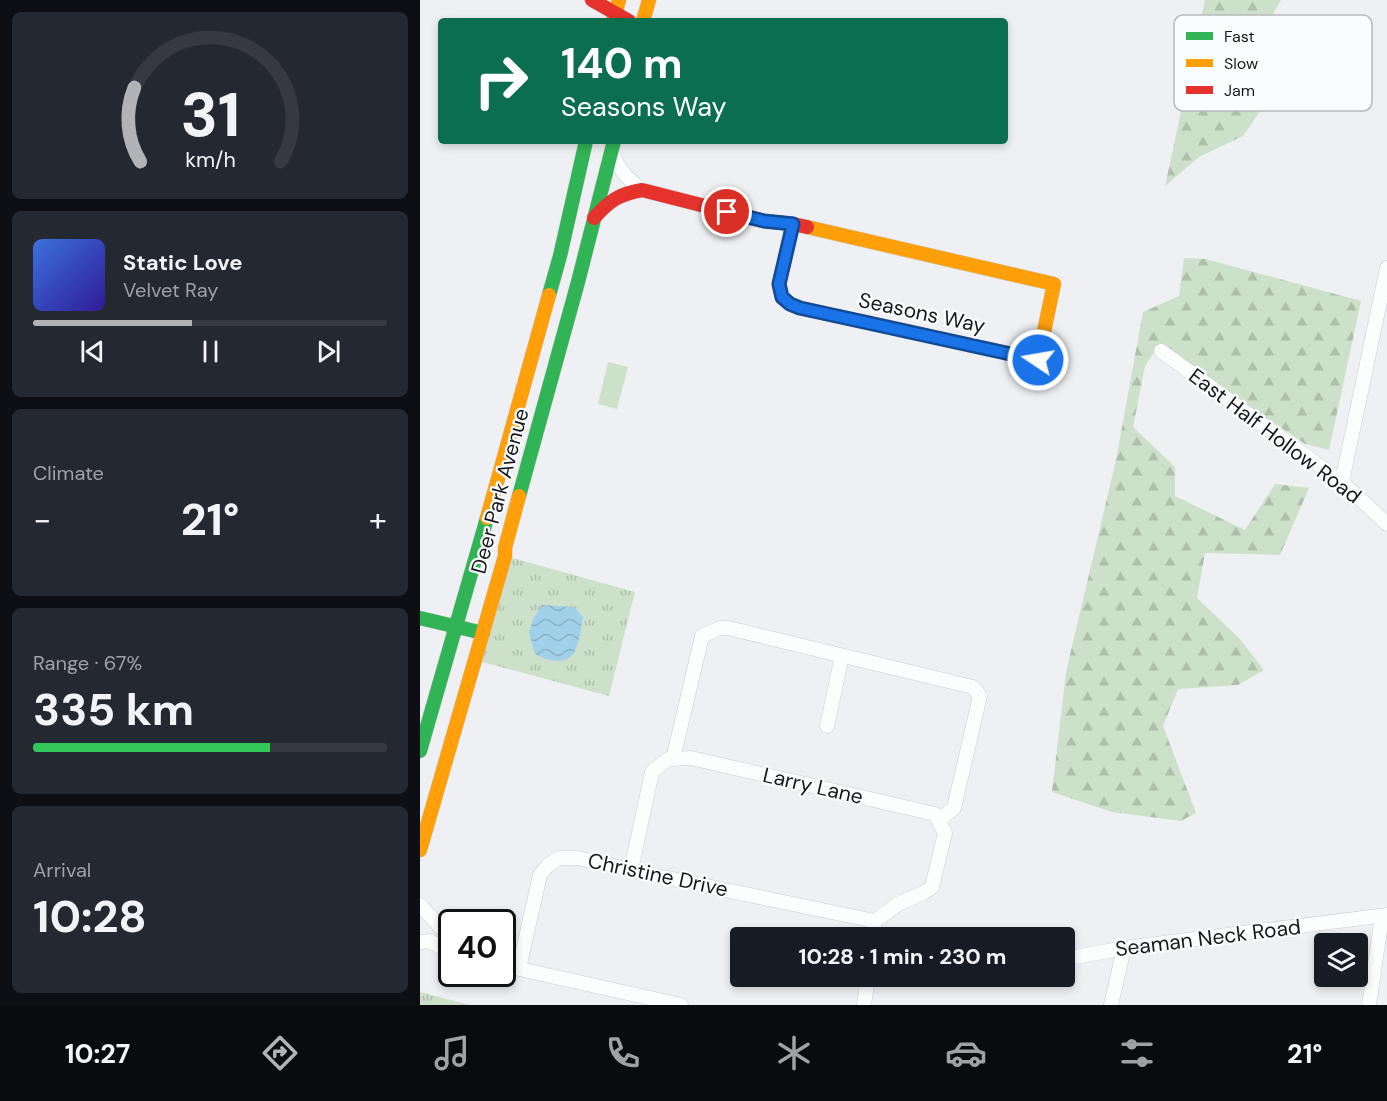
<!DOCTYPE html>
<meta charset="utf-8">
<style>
body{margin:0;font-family:"DM Sans",sans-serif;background:#242831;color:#f1f3f6;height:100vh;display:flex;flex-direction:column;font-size:22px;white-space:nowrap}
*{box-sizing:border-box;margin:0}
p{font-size:20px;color:#9ea1a6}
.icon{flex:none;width:33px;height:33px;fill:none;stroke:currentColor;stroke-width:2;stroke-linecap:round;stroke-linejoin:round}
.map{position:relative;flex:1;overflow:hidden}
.panel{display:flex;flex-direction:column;gap:12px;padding:12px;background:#0d0f14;width:420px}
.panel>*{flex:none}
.guide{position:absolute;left:18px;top:18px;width:570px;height:126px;border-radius:6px;box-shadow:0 3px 9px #0003;background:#0b6e4f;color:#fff;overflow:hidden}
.fabs{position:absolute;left:894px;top:933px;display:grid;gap:12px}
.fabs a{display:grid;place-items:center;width:54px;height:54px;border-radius:6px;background:#171b24;box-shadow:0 3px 9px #0003;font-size:30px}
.speed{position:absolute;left:18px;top:909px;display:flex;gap:12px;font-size:30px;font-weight:700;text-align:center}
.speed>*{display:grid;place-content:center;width:78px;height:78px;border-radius:50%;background:#171b24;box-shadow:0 3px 9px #0003;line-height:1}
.speed .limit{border:3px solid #111;border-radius:9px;background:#fff;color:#111}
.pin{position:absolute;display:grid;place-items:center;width:51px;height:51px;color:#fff;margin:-26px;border:3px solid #fff;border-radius:50%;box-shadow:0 2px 6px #0007}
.me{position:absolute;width:66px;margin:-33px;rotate:282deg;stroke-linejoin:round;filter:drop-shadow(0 0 4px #0008)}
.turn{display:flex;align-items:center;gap:21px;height:126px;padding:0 24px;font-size:27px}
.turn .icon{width:78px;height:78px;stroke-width:2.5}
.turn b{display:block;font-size:42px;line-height:51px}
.big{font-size:45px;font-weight:700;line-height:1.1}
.panel .tile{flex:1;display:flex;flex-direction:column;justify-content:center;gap:9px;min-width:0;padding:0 21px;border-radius:9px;background:#242831}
.panel .dial{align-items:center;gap:0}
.dial svg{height:156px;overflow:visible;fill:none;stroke:#363941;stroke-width:7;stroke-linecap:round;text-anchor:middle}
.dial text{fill:#f1f3f6;stroke:none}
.song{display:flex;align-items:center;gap:18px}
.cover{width:72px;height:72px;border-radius:9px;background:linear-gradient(135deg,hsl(220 70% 55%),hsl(250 70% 35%))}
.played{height:6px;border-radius:3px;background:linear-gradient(90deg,#b1b3b6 45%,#363941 45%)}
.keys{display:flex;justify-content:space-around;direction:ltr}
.heat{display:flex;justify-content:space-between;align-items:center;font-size:33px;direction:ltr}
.charge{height:9px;border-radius:4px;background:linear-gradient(90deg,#34c759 67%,#363941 0)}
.trip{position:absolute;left:310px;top:927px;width:345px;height:60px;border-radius:6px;background:#171b24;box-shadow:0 3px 9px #0003;font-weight:700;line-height:60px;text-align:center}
.dock{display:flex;height:96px;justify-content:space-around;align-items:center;background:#090b0e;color:#9ea1a6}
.dock .icon{width:42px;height:42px}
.dock .active{color:#b1b3b6}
.dock b{font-size:27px;color:#f1f3f6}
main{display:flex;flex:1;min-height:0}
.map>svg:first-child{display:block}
</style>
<main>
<section class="panel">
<div class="tile dial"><svg viewBox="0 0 100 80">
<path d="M14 69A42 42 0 1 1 86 69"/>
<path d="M14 69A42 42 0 0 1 11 31" stroke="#b1b3b6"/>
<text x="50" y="56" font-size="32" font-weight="700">31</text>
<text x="50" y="72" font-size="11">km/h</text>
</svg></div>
<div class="tile">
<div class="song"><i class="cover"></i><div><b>Static Love</b><p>Velvet Ray</p></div></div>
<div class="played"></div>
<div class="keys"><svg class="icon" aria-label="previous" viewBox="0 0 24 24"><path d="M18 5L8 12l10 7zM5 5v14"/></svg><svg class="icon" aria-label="pause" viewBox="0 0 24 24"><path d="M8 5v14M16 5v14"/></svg><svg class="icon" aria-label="next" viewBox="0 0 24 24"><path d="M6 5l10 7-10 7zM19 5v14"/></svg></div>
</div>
<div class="tile"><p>Climate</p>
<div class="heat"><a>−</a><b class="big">21°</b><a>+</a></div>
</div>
<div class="tile"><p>Range · 67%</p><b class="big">335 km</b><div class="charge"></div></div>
<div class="tile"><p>Arrival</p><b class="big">10:28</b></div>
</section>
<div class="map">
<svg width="967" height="1005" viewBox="0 0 967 1005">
<defs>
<pattern id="grass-tufts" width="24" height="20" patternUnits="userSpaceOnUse" patternTransform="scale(1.5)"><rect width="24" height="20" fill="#cde0c9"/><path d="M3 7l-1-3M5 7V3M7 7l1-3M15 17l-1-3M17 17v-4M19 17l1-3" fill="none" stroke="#afbfac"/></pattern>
<pattern id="forest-firs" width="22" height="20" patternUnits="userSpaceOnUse" patternTransform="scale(1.5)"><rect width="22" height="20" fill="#cde0c9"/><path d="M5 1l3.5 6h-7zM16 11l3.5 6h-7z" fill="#afbfac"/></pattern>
<pattern id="water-waves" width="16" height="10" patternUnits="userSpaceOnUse" patternTransform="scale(1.5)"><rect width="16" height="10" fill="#a0d0ea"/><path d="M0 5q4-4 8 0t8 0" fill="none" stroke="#89b2c8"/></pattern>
</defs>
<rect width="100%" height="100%" fill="#eef0f3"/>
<g fill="url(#grass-tufts)">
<polygon points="85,556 215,592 189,696 55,660"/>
<polygon points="0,992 50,1005 0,1005"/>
</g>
<g fill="url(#forest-firs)">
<polygon points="785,0 861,0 837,42 846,102 823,136 779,157 745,186"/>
<polygon points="764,258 786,259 941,301 909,450 885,444 739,345 725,366 713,427 755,467 755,496 825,530 855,484 889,488 860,555 785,553 777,598 819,638 844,670 818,685 758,689 743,726 776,813 761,821 692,812 632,792 646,672 696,460 723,312 759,296"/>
</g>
<polygon fill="#cde0c9" points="188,362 208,367 197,409 178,404"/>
<path fill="url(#water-waves)" d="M122,605L154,607L163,617C161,627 160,641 155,651C148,666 126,661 115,654L109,633L113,619Z"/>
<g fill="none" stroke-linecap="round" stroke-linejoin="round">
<g stroke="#cbcccf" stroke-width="15">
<g id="street">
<path d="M192,151C198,170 207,178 222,190"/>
<polyline points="741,351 922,482 967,524"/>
<polyline points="922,482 967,268"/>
<polyline points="407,726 422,656"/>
<polyline points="253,759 282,636 300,628 308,628 553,687 560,696 534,808 519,820"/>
<polyline points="211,870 232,772 248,759 271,758 515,814 525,833 512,887 503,893 478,904 455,921"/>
<polyline points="0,905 32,940"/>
<polyline points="453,938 455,921"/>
<polyline points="0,942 10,941 32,953"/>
<polyline points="645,959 704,948 967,915"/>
<polyline points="82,965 261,1005"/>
<polyline points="99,968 120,875 128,865 139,858 158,858 238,876 455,921"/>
<polyline points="444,1005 448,976"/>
<polyline points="691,1005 704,948"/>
<polyline points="949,1005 962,916"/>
</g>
</g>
<g stroke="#cbcccf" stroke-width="15">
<g id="fast">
<polyline points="129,295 140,256 166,141"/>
<polyline points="99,496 158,282 194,141"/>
<polyline points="0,618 63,633"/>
<polyline points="0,751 67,518"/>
</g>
</g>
<g stroke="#cbcccf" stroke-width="15">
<g id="slow">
<polyline points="193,21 199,0"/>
<polyline points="223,21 229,0"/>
<polyline points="387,227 634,284 618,360 450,323"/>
<polyline points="67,518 129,295"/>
<polyline points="0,850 85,556 85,548 99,496"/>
</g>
</g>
<g stroke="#cbcccf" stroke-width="15">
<g id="jam">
<polyline points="172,0 209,21"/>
<path d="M174,218C189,201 199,194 222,190L344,221L373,224L387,227"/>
<polyline points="373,224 359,284 362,298 370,304 379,308 450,323"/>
</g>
</g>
<use href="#street" stroke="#fcfdfd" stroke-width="14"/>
<use href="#fast" stroke="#30b455" stroke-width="14"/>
<use href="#slow" stroke="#ff9f0a" stroke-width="14"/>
<use href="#jam" stroke="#e5322d" stroke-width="14"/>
</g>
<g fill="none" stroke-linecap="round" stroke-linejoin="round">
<g stroke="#114b97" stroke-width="15">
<polyline id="route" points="307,212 344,221 373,224 359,284 362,297 370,304 380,308 618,360"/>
</g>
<use href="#route" stroke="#1a73e8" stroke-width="10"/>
</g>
<g text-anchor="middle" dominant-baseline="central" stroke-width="4.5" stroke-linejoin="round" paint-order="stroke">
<g font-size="21" fill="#17181b" stroke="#fbfcfe">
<text transform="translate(502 313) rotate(12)">Seasons Way</text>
<text transform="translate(855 436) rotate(37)">East Half Hollow Road</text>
<text transform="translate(80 491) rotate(-75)">Deer Park Avenue</text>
<text transform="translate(393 786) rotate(13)">Larry Lane</text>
<text transform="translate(238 875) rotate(12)">Christine Drive</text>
<text transform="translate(788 938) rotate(-7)">Seaman Neck Road</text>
</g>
</g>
<rect x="754" y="15" width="198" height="96" rx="9" fill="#fbfcfe" stroke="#b7b8ba" stroke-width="1.5"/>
<rect x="766" y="32" width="27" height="8" fill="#30b455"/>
<rect x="766" y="59" width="27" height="8" fill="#ff9f0a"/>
<rect x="766" y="86" width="27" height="8" fill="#e5322d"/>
<g font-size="16" fill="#17181b">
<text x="804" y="42">Fast</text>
<text x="804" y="69">Slow</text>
<text x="804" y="96">Jam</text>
</g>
</svg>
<div class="fabs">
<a><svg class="icon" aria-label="layers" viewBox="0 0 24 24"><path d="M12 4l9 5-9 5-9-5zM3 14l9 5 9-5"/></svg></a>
</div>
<div class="speed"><div class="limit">40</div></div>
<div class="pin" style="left:307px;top:212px;background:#d93025"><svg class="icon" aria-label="arrive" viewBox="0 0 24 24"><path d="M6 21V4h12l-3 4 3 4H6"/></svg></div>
<svg class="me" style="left:618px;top:360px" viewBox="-20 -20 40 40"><circle r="17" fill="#1a73e8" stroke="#fff" stroke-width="3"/><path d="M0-11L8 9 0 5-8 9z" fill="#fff"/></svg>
<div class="trip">10:28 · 1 min · 230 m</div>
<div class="guide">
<div class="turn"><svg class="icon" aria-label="right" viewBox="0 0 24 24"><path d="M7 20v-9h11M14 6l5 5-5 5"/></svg><div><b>140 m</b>Seasons Way</div></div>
</div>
</div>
</main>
<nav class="dock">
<b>10:27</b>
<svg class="icon active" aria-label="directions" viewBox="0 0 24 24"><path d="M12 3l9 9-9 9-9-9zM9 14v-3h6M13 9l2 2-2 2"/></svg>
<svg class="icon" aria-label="music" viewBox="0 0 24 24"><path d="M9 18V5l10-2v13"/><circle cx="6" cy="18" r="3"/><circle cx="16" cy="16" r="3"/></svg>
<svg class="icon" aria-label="phone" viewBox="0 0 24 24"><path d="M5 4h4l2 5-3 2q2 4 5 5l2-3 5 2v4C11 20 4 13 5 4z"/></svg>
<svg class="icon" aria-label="climate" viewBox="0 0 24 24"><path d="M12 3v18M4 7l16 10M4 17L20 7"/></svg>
<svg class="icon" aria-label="car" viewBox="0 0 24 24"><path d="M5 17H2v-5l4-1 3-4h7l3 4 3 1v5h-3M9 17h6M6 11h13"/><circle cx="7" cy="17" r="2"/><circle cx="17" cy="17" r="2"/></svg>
<svg class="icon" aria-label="filters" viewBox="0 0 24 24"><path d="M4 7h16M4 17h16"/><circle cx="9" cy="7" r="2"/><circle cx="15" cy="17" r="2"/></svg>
<b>21°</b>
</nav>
